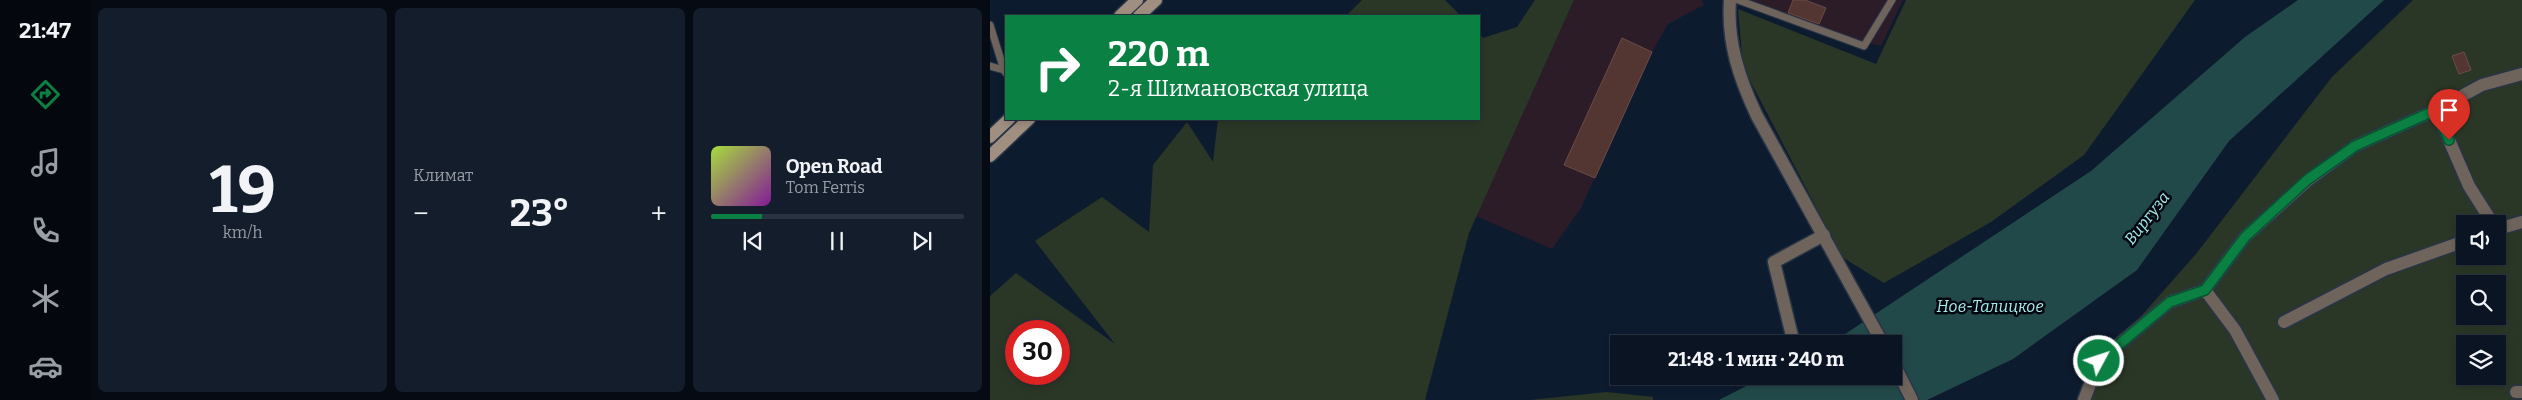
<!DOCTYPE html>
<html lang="ru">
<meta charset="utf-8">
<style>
body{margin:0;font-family:Bitter,serif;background:#131d2b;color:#f1f3f6;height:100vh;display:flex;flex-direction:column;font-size:19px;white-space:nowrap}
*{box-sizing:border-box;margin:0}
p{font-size:16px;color:#999ea6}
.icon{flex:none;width:28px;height:28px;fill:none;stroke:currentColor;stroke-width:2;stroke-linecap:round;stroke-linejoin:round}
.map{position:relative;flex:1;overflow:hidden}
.details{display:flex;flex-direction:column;gap:8px;padding:8px;background:#060b13;width:900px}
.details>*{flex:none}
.guide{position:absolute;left:15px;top:15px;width:475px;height:105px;border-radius:0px;box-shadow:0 2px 8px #0003,0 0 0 1px #2a3341;background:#0b8043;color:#fff;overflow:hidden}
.buttons{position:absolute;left:1466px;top:215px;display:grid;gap:10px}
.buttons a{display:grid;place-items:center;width:50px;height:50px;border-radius:0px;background:#0a1423;box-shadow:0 2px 8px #0003,0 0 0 1px #2a3341;font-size:25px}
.speed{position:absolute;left:15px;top:320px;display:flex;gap:10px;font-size:25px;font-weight:700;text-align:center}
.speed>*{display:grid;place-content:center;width:65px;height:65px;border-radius:50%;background:#0a1423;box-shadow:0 2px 8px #0003,0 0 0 1px #2a3341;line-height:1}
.speed .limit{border:8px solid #d22;background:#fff;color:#111}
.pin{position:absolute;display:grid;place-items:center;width:42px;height:42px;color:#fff;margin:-51px -21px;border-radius:50% 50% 50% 0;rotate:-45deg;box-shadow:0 0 5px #0007}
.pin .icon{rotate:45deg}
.me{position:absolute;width:55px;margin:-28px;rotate:50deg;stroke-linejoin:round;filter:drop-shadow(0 0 4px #0008)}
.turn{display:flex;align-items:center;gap:18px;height:105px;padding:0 20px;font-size:22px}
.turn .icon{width:65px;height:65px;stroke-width:2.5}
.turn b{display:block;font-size:35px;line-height:42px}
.big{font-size:38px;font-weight:700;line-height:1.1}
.details .card{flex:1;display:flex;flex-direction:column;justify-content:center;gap:8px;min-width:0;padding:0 18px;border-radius:8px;background:#131d2b}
.details .dial{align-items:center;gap:0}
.dial b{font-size:65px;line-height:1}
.song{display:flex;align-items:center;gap:15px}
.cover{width:60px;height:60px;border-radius:8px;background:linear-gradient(135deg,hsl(80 70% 55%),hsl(290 70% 35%))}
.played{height:5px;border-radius:2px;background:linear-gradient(90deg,#0b8043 20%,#2a3341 20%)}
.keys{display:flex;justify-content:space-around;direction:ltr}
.heat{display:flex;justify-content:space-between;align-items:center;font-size:28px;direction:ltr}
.details .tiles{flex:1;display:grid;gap:8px;grid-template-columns:repeat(3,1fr)}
.trip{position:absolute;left:620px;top:335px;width:292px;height:50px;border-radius:0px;background:#0a1423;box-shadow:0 2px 8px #0003,0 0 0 1px #2a3341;font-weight:700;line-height:50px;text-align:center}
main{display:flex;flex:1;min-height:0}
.dock{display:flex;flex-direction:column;width:90px;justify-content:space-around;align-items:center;background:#04080e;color:#999ea6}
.dock .icon{width:35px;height:35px}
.dock .on{color:#0b8043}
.dock b{font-size:22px;color:#f1f3f6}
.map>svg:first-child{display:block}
</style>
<main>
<nav class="dock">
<b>21:47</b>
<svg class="icon on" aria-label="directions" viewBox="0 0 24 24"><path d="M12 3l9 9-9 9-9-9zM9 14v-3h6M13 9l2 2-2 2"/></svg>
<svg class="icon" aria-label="music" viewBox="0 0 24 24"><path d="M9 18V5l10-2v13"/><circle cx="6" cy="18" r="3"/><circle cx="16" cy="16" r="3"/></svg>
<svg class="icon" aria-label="phone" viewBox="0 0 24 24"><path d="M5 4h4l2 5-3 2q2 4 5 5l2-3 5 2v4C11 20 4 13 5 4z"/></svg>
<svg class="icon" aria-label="climate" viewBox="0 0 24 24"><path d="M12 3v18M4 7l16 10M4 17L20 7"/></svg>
<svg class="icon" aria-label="car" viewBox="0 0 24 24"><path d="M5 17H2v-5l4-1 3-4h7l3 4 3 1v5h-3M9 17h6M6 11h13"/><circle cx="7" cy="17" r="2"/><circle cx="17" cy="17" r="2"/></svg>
</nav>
<section class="details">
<div class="tiles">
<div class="card dial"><b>19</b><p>km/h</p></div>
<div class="card"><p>Климат</p>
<div class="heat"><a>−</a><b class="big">23°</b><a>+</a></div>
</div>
<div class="card">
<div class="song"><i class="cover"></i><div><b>Open Road</b><p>Tom Ferris</p></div></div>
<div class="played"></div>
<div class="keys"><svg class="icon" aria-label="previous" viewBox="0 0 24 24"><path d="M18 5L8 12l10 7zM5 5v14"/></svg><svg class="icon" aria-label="pause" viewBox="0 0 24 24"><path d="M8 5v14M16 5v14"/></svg><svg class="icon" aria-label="next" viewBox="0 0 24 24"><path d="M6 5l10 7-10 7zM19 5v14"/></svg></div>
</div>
</div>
</section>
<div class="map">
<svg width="1532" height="400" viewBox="0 0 1532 400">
<rect width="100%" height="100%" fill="#0d1b2f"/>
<g fill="#2c1c27">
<polygon points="584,0 712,0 714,5 678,24 662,52 591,208 562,249 486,216"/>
<polygon points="753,0 913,0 891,46 861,38"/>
</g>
<g fill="#2b3726" fill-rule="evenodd">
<polygon points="372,0 455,0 471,16 356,16"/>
<path d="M545,0H584L479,233L435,400H0V296L26,273L125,344L45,241L112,197L159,232L163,165L197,122L223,162L228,119H489V34L493,38L527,27ZM26,331H69V374H26Z"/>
<polygon points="916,0 1205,0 1094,155 1001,222 894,283 852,257 753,67 748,9 886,64"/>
<path d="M1423,0H1532V400H1094L1123,348L1206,254L1342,77ZM1475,224H1508V256H1475ZM1475,284H1508V316H1475ZM1475,344H1508V376H1475Z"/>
<polygon points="617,392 663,397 663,400 540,400"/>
</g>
<polygon fill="#224949" points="1308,0 1394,0 1239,141 1147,270 1023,359 937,400 729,400 776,376 904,376 904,344 840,344 1101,171 1255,37"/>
<g fill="#533532" stroke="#6b4c48">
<polygon points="803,0 815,0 836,8 829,24 798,13"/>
<polygon points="632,38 662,52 605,178 574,165"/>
<polygon points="1474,52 1481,70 1469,74 1462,56"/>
</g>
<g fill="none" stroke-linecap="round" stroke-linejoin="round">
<g stroke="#283548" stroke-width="9">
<g id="lane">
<polyline points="748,0 874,46 902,0"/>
<polyline points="0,25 14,70"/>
<polyline points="0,66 14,70 16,73"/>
</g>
</g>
<g stroke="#283548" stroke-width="15">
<g id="street">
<path d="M740,0C737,42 749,78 767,116L893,344"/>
<polyline points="1446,110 1479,186 1503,224"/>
<polyline points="1508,229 1532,222"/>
<polyline points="1215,290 1245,330 1283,400"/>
<polyline points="1294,322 1396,269 1475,241"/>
<polyline points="804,344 784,262 834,235"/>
<polyline points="904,364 922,400"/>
<polyline points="1526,392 1532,392"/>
<polyline points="1094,400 1109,361 1180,302 1215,290 1255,237 1317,181 1365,146 1446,110 1492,85 1532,74"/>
</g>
</g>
<g stroke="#283548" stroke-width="15">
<g id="secondary">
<polyline points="130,16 147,0"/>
<polyline points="149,16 166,0"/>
<polyline points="0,137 19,119"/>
<polyline points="0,156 39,119"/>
</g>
</g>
<use href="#lane" stroke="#6f645b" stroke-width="7"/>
<use href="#street" stroke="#6f645b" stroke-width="12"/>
<use href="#secondary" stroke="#a08f80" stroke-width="12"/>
</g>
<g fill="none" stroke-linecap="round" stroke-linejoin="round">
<g stroke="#07532c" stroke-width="12">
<polyline id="route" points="1109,361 1180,302 1215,290 1255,237 1317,180 1365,146 1446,110 1459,140"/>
</g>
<use href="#route" stroke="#0b8043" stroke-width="9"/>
</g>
<g text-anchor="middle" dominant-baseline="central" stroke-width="5" stroke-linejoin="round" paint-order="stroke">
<g font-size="16" font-style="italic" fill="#a3eeef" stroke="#02060e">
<text transform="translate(1157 218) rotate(-52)">Виргуза</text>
<text x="1000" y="306">Нов-Талицкое</text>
</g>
</g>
</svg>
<div class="buttons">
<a><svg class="icon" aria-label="sound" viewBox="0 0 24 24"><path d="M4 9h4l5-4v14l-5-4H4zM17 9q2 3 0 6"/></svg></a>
<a><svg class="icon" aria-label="search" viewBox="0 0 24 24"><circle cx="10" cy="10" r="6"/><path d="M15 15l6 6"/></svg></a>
<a><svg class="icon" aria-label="layers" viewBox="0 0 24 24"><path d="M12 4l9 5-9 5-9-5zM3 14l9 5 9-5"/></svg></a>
</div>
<div class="speed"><div class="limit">30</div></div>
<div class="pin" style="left:1459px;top:140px;background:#d93025"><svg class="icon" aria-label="arrive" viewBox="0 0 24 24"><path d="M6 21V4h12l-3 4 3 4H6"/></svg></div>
<svg class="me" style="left:1109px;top:361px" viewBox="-20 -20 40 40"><circle r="17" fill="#0b8043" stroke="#fff" stroke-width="3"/><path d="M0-11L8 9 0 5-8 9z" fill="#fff"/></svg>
<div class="trip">21:48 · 1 мин · 240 m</div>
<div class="guide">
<div class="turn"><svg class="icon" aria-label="right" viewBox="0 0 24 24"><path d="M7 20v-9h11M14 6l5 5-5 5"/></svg><div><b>220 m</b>2-я Шимановская улица</div></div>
</div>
</div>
</main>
